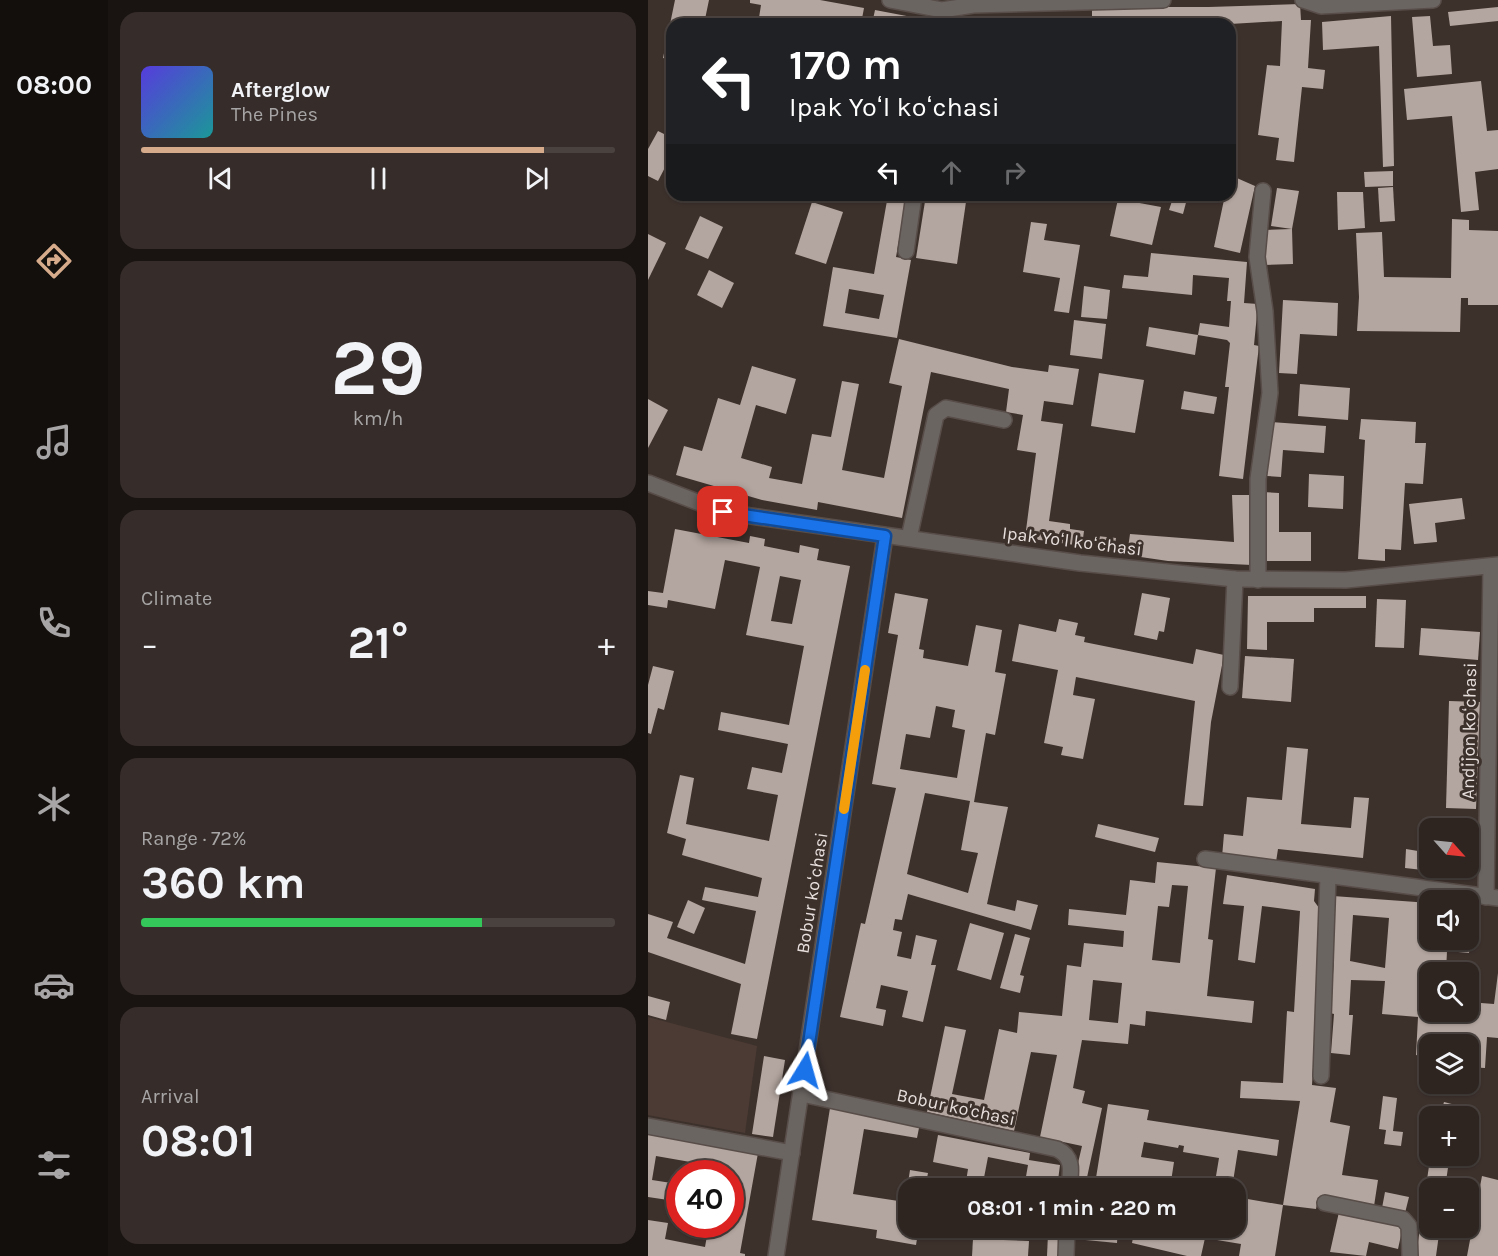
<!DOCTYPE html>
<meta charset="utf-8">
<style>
body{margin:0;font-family:Karla,sans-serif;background:#362d2a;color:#f1f3f6;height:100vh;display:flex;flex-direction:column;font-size:22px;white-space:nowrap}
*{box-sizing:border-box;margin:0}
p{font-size:20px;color:#a7a5a5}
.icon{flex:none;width:33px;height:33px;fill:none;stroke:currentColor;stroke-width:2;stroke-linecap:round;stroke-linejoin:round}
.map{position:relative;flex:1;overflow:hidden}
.details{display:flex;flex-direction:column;gap:12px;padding:12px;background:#191412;width:540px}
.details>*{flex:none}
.banner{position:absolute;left:18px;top:18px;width:570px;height:183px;border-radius:18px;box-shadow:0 2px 4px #0004,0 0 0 2px #49423f;background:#202124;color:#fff;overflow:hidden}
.needle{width:39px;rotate:117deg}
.fabs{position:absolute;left:771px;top:818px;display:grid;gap:12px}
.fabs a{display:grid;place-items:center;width:60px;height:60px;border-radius:12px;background:#2e2521;box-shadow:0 2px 4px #0004,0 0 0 2px #49423f;font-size:30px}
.speed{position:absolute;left:18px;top:1160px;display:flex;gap:12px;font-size:30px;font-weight:700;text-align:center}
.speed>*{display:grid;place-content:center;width:78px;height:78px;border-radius:50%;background:#2e2521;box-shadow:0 2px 4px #0004,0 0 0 2px #49423f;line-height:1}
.speed .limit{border:9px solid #d22;background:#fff;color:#111}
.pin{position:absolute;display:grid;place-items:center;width:51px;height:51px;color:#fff;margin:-26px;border-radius:12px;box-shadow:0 3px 9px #0006}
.me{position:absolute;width:66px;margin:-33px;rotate:8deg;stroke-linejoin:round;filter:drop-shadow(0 0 4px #0008)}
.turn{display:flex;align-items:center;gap:21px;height:126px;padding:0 24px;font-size:27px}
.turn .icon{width:78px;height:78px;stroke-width:2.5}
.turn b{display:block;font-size:42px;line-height:51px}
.lanes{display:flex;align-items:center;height:57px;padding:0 24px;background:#0003;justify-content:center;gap:30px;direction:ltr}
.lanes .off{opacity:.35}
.big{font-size:45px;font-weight:700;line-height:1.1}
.details .widget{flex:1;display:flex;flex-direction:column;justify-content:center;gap:9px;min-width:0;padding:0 21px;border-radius:18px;background:#362d2a}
.details .dial{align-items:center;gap:0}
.dial b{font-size:78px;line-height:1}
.song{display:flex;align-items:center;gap:18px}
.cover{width:72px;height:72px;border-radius:9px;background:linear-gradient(135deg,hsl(250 70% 55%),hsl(180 70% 35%))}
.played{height:6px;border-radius:3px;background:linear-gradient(90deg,#d6ab8b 85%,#49423f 85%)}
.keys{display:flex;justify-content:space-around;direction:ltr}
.heat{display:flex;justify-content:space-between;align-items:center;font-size:33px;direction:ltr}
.charge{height:9px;border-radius:4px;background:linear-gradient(90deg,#34c759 72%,#49423f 0)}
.trip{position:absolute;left:250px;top:1178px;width:348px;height:60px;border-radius:18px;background:#2e2521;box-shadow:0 2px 4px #0004,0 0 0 2px #49423f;font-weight:700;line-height:60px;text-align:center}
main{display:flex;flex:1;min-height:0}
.dock{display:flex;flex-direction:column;width:108px;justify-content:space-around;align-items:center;background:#120f0d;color:#a7a5a5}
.dock .icon{width:42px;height:42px}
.dock .active{color:#d6ab8b}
.dock b{font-size:27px;color:#f1f3f6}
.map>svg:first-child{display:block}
</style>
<main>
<nav class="dock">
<b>08:00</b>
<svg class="icon active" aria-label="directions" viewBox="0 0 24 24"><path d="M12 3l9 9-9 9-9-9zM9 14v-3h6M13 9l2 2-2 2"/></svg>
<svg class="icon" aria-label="music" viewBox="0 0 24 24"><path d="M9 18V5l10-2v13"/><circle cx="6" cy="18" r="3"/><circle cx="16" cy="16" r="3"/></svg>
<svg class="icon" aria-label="phone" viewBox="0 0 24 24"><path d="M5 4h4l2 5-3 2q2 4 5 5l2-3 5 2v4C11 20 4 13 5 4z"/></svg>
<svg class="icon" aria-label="climate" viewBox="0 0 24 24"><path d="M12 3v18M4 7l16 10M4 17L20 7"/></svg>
<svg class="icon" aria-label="car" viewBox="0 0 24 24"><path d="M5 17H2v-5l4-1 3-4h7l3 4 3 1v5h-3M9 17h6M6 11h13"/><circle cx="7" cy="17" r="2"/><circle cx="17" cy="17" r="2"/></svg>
<svg class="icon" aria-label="filters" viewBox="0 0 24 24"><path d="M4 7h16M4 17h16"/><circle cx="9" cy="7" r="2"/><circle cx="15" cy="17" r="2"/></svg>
</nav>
<section class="details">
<div class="widget">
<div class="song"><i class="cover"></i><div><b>Afterglow</b><p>The Pines</p></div></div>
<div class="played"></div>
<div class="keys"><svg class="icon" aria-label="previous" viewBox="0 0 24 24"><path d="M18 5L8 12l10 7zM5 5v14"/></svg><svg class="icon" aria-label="pause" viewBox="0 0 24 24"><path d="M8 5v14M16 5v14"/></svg><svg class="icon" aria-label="next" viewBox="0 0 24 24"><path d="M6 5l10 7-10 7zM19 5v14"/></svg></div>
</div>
<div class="widget dial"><b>29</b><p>km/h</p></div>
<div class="widget"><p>Climate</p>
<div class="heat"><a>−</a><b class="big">21°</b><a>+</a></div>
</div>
<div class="widget"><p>Range · 72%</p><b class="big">360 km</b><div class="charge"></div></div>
<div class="widget"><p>Arrival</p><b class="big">08:01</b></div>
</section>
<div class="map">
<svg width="850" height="1256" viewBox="0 0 850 1256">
<rect width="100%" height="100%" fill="#3d312c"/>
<polygon fill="#4c3b34" points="0,1017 109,1046 97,1133 0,1115"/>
<g fill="#b3a59f" fill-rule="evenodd">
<polygon points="27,0 61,0 56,24 24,24 24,60 15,58"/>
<polygon points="102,0 172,0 216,8 213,24 193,24 194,22 158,16 157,24 110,24 113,5 102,3"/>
<polygon points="652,4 653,20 663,20 660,68 677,70 675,89 654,87 646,162 628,160 631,138 610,135 619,65 632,66 634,21 582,24 444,24 444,7 561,7"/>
<polygon points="850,7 850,21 802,26 800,12"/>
<polygon points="227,10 285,21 285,24 224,24"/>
<polygon points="743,16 746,166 735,167 731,46 675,50 674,22"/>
<polygon points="782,16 785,46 802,45 804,74 769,77 764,17"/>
<rect x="373" y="22" width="26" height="2"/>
<polygon points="833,81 839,131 850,130 850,169 827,172 831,210 813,212 804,116 759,120 756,89"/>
<polygon points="10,131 24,138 24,154 10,181 0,176 0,149"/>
<polygon points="745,171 745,186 717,187 716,172"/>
<polygon points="582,175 607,186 592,253 566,247 577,195 582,195"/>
<polygon points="745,187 747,221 732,222 730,188"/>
<polygon points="629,188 651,191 644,229 645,264 616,265 615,230 644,229 623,226"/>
<polygon points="689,192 715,192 717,228 690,230"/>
<path d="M240,195H259L248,257L263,260L249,338L175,326L185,267L226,274ZM201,289L236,295L231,319L197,313Z"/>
<polygon points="278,195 319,195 309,264 268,258"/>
<polygon points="526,195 540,195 535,214 521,210"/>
<polygon points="470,199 513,207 504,245 462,236"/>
<polygon points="164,202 195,212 178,264 147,254"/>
<polygon points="52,216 75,227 60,259 37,249"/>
<polygon points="804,219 821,220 821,230 850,231 850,305 820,305 820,298 813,298 812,332 709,331 711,297 708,233 734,232 736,277 803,278"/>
<polygon points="383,222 399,224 396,240 432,245 421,313 406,311 412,278 375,272"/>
<polygon points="0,234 18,243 0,280"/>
<polygon points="503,253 599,262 596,303 610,304 606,345 611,346 595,479 571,476 581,387 577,387 582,343 579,340 550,335 552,323 581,327 583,301 579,301 581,278 545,275 544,295 474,288 476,275 500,277"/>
<polygon points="61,270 86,283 74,308 49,295"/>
<polygon points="436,286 462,290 459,319 433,317"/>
<polygon points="635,300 690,303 689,336 652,334 649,374 631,373"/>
<polygon points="426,320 458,324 454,359 422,355"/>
<polygon points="501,327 550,335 547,355 498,346"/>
<polygon points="251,339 364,367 400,372 401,365 431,369 425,405 396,401 393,421 415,424 401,521 422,524 422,529 436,531 434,546 377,538 388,453 369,450 375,415 358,412 361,389 283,372 254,518 170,502 169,510 114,500 28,475 36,446 54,451 70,398 92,405 104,366 148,379 138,414 108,405 93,458 124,467 121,478 154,484 164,434 183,437 194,381 211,384 194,470 236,478 254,386 241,383"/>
<polygon points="451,373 496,380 487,433 443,426"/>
<polygon points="652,384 702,388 700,420 650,416"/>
<polygon points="536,391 569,397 566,414 533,409"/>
<polygon points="0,399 20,410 0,448"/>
<polygon points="713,419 768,422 767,443 778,443 775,484 757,483 753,550 737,549 737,561 710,559 717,440 711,439"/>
<polygon points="623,422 678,426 676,453 635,450 633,477 619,476"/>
<polygon points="661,474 696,476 695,509 660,507"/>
<polygon points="614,492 631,493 631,532 663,532 663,561 614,561"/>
<polygon points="584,495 603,495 604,565 520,561 479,555 482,534 586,542"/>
<polygon points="814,498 817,519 787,523 789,542 766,544 761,504"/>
<path d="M27,529L101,543L102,536L117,539L116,546L151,553L152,545L171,549L169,560L202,566L109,1039L83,1034L93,984L0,952V914L25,922L19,938L97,964L108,911L54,900L57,887L110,897L114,878L34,855L38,839L19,833L32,775L46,778L38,824L121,841L130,795L99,789L104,767L134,773L140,744L70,730L73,712L141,725L156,646L98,635L112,567L77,560L67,609L20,600L19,608L0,605V591L15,593ZM132,576L153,580L144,624L123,621Z"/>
<polygon points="449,536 468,538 466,552 448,549"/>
<path d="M247,593L280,599L271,649L276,650L275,658L320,666L328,625L354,630L347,672L358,674L347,735L338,733L326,802L360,807L339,904L367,911L369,900L390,905L383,930L260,894L254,920L247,919L245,930L254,932L249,956L263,959L268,935L289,940L283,965H288L275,1022L254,1017L260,991L233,985L228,1008L238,1010L235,1026L192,1017L213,923L217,924L248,788L224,784L250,635L240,633ZM288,706L307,710L304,727L317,730L309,778L252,769L258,734L282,738ZM277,793L322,801L313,850L330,853L320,893L259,874Z"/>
<polygon points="494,593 522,598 516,632 511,631 509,640 486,635"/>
<polygon points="600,596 718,596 718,608 666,608 666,622 619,622 619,650 599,649"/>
<polygon points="729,599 758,600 756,648 727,647"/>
<polygon points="411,619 430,623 427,635 437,637 436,642 545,664 548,649 576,655 563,722 555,806 536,805 547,701 428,677 425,695 447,699 435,759 413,755 415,747 396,743 410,670 364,661 371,624 408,632"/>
<polygon points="773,628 832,632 830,660 771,655"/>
<polygon points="597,656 646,659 643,702 594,698"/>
<polygon points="5,666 26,671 16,710 10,708 3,734 0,733 0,685"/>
<polygon points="801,701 832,702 828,809 798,808"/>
<polygon points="639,747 660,749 653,824 703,828 706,797 721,798 715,858 630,849 628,862 574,857 576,834 595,836 599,797 634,800"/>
<polygon points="799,820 830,822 828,876 757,868 758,849 782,853 782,867 820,867 820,828 799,828"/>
<polygon points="450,824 511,838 507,852 447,837"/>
<path d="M509,862L568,868L560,939L565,940L559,996L606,1001L604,1023L498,1011L497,1026L482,1024L480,1044L434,1040L425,1088L437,1091L434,1103L454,1108L438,1182L447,1184L460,1104L501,1110L499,1120L631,1140L629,1156L590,1150L584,1188H566L571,1158L535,1152L536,1146L531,1145L530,1148L496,1142L493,1157L526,1162L522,1188H433L434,1181L426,1180L434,1146L392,1137L409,1055L383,1052L366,1131L279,1112L297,1026L318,1030L304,1094L336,1100L351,1029L369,1033L371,1012L414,1016L419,965L433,967L436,943L475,947L476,931L420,925L421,909L478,915L482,880L507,883ZM524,885L540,886L532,963L504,960L510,906L521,907ZM445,980L474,983L470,1023L441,1020Z"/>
<polygon points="579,875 667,889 666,901 674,912 664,1085 688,1088 682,1122 702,1126 694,1175 730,1180 726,1206 670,1197 668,1209 635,1205 652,1101 592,1098 593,1081 635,1083 639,1011 646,1012 652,911 614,906 607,963 590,960 596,906 575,904"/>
<path d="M685,896L782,903V939H820V906H825L821,953L799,951L798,972H782V1011H820V1002L846,1004L850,973V1038L839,1037L837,1068L820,1067V1044H782V1058L768,1055L770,1017L734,1014L737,981L703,980L701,1015H705L702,1055L683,1053L686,1014L682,1013L686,960L681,959ZM705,915L741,918L737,968L702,961Z"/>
<polygon points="40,900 57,908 46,934 29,927"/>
<polygon points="322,923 356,933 343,980 309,970"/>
<polygon points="367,934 382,938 372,975 376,976 372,993 352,988"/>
<polygon points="0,996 22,1002 18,1020 0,1015"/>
<polygon points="116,1056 137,1060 125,1137 104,1134"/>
<polygon points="735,1096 749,1098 745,1131 755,1132 753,1146 736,1144 738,1130 731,1129"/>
<polygon points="796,1102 819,1108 816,1116 792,1116"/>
<polygon points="182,1108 272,1123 269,1138 216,1129 205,1194 257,1202 262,1170 280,1173 277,1188 261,1188 261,1227 271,1227 268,1245 228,1238 229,1230 164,1220"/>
<polygon points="0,1134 110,1153 92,1253 97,1254 97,1256 0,1256 0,1220 20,1223 17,1239 57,1247 61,1224 82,1224 82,1173 70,1173 71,1167 8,1156 4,1180 30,1184 27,1201 0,1197"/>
<polygon points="290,1135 382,1153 381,1160 412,1165 409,1188 376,1188 380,1165 340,1157 334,1188 317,1188 320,1169 285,1162"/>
<polygon points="782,1159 801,1161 797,1188 782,1188 782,1227 792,1227 788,1256 768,1256"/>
<polygon points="834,1176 850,1180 850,1256 819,1256"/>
<polygon points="737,1192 761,1197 757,1213 734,1208"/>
<polygon points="588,1197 635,1205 627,1256 591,1256 593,1244 557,1238 553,1256 539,1256 484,1243 487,1227 588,1227"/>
<polygon points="691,1212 755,1226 750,1249 721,1242 718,1256 682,1252"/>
<polygon points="428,1227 470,1227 469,1243 427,1239"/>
<polygon points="400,1234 413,1234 412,1256 399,1256"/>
<polygon points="325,1239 381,1241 380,1256 324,1256"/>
</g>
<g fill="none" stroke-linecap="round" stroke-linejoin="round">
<g stroke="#584d48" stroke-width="18">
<g id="minor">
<polyline points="242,0 294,10 325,5 515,0"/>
<polyline points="655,0 673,6 785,0"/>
<polyline points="258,251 266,195"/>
<polyline points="0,483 75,512 432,563 587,579 698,580 850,565"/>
<polyline points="261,538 288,415 298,408 356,420"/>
<polyline points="610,580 610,479 622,393 617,311 609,257 615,191"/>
<polyline points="582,687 587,579"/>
<polyline points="557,859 850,898"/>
<polyline points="838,897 843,566"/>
<polyline points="673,1076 680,877"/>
<path d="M154,1094L409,1149C426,1157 423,1171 421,1188"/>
<polyline points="0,1126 144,1153"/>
<polyline points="677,1203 755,1219 761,1226 762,1256"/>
<polyline points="128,1256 237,536"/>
<polyline points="418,1256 419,1227"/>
</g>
</g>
<use href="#minor" stroke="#6b6562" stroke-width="15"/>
</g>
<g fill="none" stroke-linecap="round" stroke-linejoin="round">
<g stroke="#114b97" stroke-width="15">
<polyline id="route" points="75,512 237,536 157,1070"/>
</g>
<use href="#route" stroke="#1a73e8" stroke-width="10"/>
<polyline stroke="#f59e0b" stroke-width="10" points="196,809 217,670"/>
</g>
<g text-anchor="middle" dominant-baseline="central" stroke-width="6" stroke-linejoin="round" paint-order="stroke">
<g font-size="18" fill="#e7dfdc" stroke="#3d312c">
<text transform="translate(424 541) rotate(7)">Ipak Yoʻl koʻchasi</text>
<text transform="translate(821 731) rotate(-89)">Andijon koʻchasi</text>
<text transform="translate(164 893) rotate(-81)">Bobur koʻchasi</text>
<text transform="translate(308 1107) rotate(12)">Bobur ko'chasi</text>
</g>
</g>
</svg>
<div class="fabs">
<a><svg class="needle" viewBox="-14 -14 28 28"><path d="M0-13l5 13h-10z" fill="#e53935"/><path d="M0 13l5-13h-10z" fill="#a7a5a5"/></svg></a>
<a><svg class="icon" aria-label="sound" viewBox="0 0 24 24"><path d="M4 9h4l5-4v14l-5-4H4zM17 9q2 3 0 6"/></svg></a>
<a><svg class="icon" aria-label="search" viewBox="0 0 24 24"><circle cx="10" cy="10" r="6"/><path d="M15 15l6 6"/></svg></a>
<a><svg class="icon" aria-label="layers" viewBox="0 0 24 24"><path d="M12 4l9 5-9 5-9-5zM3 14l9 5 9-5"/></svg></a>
<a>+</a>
<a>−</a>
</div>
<div class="speed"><div class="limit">40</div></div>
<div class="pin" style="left:75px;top:512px;background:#d93025"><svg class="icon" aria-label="arrive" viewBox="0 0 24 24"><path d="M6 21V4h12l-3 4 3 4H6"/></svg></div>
<svg class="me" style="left:157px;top:1070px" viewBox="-20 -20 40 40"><path d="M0-17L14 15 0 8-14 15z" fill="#1a73e8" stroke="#fff" stroke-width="4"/></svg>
<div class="trip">08:01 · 1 min · 220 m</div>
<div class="banner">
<div class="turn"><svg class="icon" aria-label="left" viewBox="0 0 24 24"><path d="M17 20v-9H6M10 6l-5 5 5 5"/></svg><div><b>170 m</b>Ipak Yoʻl koʻchasi</div></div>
<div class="lanes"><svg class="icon" aria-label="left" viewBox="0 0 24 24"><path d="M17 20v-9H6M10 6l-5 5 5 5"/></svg><svg class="icon off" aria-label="ahead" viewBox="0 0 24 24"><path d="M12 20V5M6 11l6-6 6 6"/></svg><svg class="icon off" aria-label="right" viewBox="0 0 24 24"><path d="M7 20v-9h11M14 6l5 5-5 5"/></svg></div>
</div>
</div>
</main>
